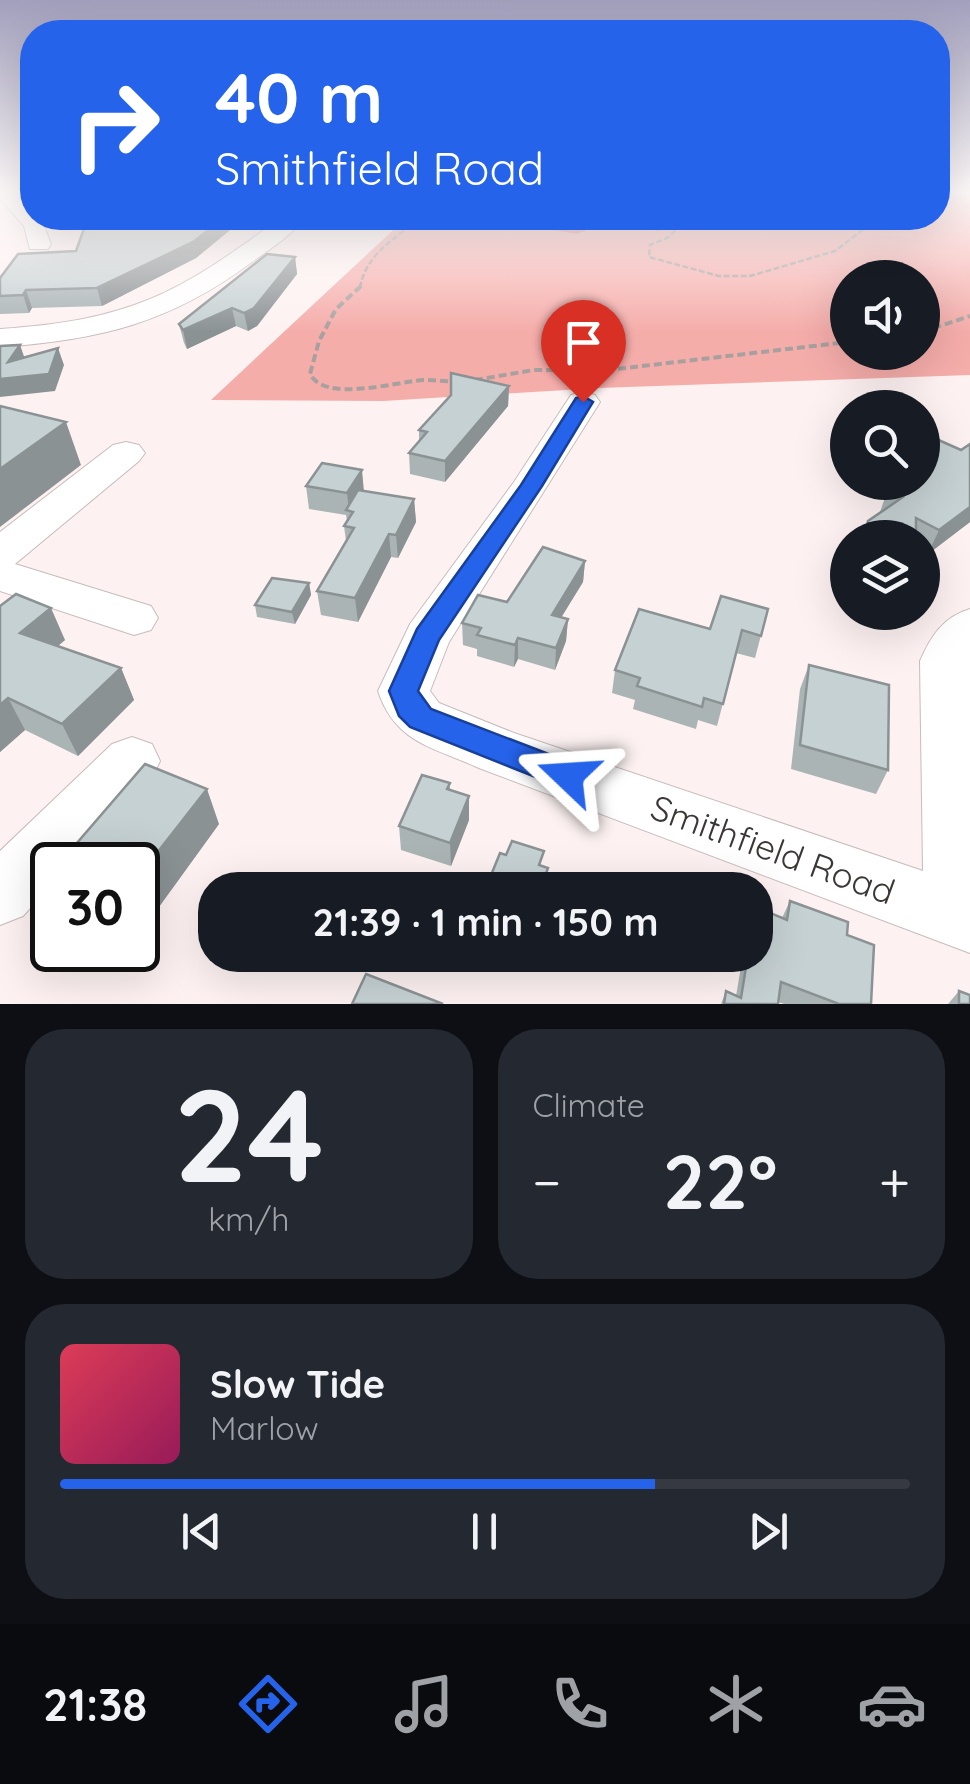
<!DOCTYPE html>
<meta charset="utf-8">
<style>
body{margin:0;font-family:Quicksand,sans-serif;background:#242831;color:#f1f3f6;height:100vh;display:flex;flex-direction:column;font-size:38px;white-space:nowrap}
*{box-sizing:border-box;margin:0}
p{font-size:32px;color:#9ea1a6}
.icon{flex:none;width:55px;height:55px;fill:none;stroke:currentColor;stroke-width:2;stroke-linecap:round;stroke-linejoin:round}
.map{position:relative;height:1004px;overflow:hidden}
.panel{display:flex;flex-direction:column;gap:25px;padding:25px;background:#0d0f14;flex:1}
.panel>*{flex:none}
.hud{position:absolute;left:20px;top:20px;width:930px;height:210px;border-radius:40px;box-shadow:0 10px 40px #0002;background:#2563eb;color:#fff;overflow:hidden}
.fabs{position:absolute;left:830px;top:260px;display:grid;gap:20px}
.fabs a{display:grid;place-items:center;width:110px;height:110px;border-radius:50%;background:#171b24;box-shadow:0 10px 40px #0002;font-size:50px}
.speed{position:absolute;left:30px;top:842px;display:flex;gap:20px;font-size:50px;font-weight:700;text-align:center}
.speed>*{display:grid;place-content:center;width:130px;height:130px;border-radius:50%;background:#171b24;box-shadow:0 10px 40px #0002;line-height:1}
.speed .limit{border:5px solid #111;border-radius:15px;background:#fff;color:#111}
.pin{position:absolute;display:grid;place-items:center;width:85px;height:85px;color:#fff;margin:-102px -42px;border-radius:50% 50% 50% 0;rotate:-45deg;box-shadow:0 0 10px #0007}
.pin .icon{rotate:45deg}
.me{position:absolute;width:110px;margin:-55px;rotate:290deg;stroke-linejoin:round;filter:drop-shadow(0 0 8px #0008)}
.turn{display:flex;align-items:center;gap:35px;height:210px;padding:0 30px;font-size:45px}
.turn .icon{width:130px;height:130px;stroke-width:2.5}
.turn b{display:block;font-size:70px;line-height:85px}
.big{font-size:75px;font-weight:700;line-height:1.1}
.panel .tile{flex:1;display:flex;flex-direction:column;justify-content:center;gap:15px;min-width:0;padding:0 35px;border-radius:40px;background:#242831}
.panel .dial{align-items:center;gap:0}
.dial b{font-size:130px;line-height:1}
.song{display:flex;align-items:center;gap:30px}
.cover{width:120px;height:120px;border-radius:15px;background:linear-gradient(135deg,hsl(350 70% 55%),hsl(330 70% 35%))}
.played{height:10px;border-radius:5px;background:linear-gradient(90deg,#2563eb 70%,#363941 70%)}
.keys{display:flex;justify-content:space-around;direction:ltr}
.heat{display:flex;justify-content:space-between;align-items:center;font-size:55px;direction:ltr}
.panel .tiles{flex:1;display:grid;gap:25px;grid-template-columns:1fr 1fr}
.tile:last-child{grid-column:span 2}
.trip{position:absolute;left:198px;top:872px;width:575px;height:100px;border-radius:40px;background:#171b24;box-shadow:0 10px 40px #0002;font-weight:700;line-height:100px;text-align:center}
.tab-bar{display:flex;height:160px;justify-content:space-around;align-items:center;background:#090b0e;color:#9ea1a6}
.tab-bar .icon{width:70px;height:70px}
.tab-bar .selected{color:#2563eb}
.tab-bar b{font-size:45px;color:#f1f3f6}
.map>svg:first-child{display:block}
</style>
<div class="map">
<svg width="970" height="1004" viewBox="0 0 970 1004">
<rect width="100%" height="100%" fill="#fdf2f1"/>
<path fill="#f5adaa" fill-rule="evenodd" d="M938,192H970V375L599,388L383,401L211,400L406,218H938ZM848,278H922V352H848Z"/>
<polygon fill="#d67f7b" points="560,218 781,218 756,224 673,224 658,231 620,220 609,221 577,234 548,229 546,224"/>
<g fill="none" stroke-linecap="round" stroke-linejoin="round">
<g stroke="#c7bcbc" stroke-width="2">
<g id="minor">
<polygon points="11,192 32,209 32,218 41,218 51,244 48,249 30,249 24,226 0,199 2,193"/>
<path d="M280,218H305C292,235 270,249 252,262C170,323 100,340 0,347V329C130,320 177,295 280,218Z"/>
<path d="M583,392L595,395L600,402L449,642L430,691L439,703L514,733L923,871L920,661C931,636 943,617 970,609V953L479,768C433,747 395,743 378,691L410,624L514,482L571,395Z"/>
<polygon points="126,442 139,445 145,453 139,461 15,564 151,606 158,618 151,630 134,635 0,591 0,532 113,445"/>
<polygon points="132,737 152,744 160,761 152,778 70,865 52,865 52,884 23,916 0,925 0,851 112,744"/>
</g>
</g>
<g stroke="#a8a09f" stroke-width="2.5" stroke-dasharray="6 2.5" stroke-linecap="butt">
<polyline points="687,218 669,237 650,245 649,257 719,276 750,276 835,251 878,218"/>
<path d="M360,288C365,255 396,237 421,218"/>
</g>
<g stroke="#a8a09f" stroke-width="4" stroke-dasharray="8 4" stroke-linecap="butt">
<path d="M361,286L336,309L319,341L310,374C325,403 395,382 423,380C434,380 445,381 455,382"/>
<polyline points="922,332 970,316"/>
<polyline points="475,380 534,370 608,370 848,342"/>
</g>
<use href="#minor" fill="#fff" fill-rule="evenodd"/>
</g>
<g fill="#aab4b5">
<polygon points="83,218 249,218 246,220 231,218 230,230 196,258 102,306 32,308 29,313 0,314 0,296 76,251 85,226"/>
<polygon points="295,257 297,274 257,326 248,331 236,326 187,349 184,343 179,324"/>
<polygon points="509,386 508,406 445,482 410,474 409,453 419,441 419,430"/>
<polygon points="306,486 364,491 414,499 416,522 398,558 391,557 358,622 321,615 317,591 346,541 344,526 347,521 346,515 309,509"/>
<polygon points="888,489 970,522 928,554 922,550 922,538 862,538 868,521 880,512"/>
<polygon points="585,561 583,582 561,617 568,619 566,641 555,670 518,659 514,667 477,656 477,649 463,645 462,623 507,602"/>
<polygon points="309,583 311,595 295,624 257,617 255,605"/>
<polygon points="0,606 65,640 58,646 121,668 134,700 78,756 25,730 0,752"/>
<polygon points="768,609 755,658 736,653 717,726 698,720 696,729 633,709 635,700 612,693 615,670"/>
<polygon points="809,665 888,770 876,794 791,769 800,689"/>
<polygon points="450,783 450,790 469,796 469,820 451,866 401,850 399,826"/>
<polygon points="219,824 156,911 160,920 123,971 93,955 90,950 138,950 138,865"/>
<polygon points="52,872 52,909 39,888"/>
<polygon points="790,901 847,935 871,1004 784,1004 778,1002 778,1004 721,1004 726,991 736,996 743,955 755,955 782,918"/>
<polygon points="484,955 525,955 520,969"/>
<polygon points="959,991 970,1004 948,1004"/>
</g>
<g fill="#8b9294">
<polygon points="224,218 231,218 230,230 196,258 102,306 97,288"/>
<polygon points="295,257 297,274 257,326 248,331 244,313"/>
<polygon points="26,290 32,308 29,313 23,295"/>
<polygon points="232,308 236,326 187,349 183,330"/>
<polygon points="20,345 26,362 58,348 64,365 55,391 0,397 0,379 8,362"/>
<polygon points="509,386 508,406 445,482 445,461"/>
<polygon points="66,422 81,465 0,527 0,469"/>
<polygon points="362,470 364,492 349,511 347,493"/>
<polygon points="414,499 416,522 398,558 396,535"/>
<polygon points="970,507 970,522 928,554 939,530"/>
<polygon points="389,534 391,557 358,622 355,598"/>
<polygon points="585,561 583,582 550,636 552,615"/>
<polygon points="309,583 311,595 295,624 292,612"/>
<polygon points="51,608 65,640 36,664 20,633"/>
<polygon points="568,619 566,641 555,670 556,648"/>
<polygon points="518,638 518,659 514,667 515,645"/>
<polygon points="121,668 134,700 78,756 62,724"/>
<polygon points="8,698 25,730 0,752 0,705"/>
<polygon points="207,789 219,824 156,911 160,920 123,971 111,950 138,950 138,893 139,876"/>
<polygon points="469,796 469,820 451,866 450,843"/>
<polygon points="548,868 546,890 540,890"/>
</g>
<g fill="#c6d1d3" stroke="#8b9294" stroke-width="2.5">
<polygon points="83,218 224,218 193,242 97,288 26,290 23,295 0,296 0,278 18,254 76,251 85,226"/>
<polygon points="267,254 295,257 254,308 244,313 232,308 183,330 179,324"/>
<polygon points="20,345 8,362 58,348 49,374 0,379 0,346"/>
<polygon points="451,373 509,386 445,461 409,453 427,432 419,430 451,395"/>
<polygon points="0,406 66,422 0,469"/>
<polygon points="934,438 961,450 970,444 970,507 939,530 916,518 916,538 866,538 868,521 903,497 888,489 898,482 922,482 922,446"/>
<polygon points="322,463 362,470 347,493 306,486"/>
<polygon points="358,490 414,499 396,535 389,534 355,598 317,591 354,528 344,526 353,512 346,510"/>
<polygon points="543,547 585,561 552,615 568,619 556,648 518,638 515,645 477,635 481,628 462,623 478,595 507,602"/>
<polygon points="272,578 309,583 292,612 255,605"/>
<polygon points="16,594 51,608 20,633 121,668 62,724 8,698 0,705 0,606"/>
<polygon points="721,596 768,609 761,636 742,630 723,704 704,698 702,707 637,686 640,678 615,670 639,609 710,629"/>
<polygon points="809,665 889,685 888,770 800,745"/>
<polygon points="145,764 207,789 139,876 143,886 138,893 138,865 58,865"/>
<polygon points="422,775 450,783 447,789 469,796 450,843 399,826"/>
<polygon points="512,841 544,851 539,865 548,868 540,890 485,890 500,853 506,855"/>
<polygon points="52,872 52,894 39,888"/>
<polygon points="790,901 848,922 847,935 874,945 871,1004 839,1004 781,982 778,1004 724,1004 726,991 741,998 748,955 755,955 756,907 787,920"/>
<polygon points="366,974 443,1004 352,1004"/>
<polygon points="959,991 970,995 970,1004 959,1004"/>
</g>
<linearGradient id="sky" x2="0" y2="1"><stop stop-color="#a19fbc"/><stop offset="0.58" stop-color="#fef9f9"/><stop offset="1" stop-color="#fef9f9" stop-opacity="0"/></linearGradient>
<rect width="970" height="332" fill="url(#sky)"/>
<polygon fill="#2563eb" stroke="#184099" stroke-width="2.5" points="583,396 593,402 542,486 439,640 418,691 431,709 580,766 584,776 580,786 568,790 410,727 399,716 389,691 417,629 521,485 576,398"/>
<g text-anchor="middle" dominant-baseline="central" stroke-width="8" stroke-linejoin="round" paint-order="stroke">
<g font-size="35" fill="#3b3736" stroke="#fff">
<text transform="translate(773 849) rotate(20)">Smithfield Road</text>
</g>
</g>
</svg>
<div class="fabs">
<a><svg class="icon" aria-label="sound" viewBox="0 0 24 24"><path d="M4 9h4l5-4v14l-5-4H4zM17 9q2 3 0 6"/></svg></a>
<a><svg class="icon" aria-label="search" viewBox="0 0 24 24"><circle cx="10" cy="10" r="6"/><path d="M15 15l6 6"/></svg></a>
<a><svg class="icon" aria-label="layers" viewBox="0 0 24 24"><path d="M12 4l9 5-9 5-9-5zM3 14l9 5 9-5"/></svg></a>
</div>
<div class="speed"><div class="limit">30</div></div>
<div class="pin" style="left:583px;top:402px;background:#d93025"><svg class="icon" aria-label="arrive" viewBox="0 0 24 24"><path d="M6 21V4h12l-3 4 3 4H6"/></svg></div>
<svg class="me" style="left:568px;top:776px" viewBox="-20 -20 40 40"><path d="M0-17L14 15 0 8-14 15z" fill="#2563eb" stroke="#fff" stroke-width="4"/></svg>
<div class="trip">21:39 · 1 min · 150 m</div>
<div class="hud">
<div class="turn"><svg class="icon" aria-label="right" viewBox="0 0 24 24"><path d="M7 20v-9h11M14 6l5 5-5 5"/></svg><div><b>40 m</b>Smithfield Road</div></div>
</div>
</div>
<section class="panel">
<div class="tiles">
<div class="tile dial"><b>24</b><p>km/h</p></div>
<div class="tile"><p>Climate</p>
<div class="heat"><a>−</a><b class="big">22°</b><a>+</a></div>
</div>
<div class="tile">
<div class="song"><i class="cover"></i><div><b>Slow Tide</b><p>Marlow</p></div></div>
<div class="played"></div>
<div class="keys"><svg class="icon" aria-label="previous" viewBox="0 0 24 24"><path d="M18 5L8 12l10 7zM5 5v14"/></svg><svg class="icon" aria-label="pause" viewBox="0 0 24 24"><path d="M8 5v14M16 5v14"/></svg><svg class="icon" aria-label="next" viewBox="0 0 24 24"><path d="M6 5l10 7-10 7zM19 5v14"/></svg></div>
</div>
</div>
</section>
<nav class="tab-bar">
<b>21:38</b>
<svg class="icon selected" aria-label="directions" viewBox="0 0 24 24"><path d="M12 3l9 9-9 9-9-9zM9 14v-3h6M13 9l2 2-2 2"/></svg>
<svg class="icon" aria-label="music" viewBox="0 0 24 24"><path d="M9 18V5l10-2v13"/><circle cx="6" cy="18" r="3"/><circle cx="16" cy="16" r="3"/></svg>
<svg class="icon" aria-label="phone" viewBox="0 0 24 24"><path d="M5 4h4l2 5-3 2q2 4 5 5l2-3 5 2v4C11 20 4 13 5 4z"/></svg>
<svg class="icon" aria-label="climate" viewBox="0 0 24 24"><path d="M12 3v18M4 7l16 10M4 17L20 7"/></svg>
<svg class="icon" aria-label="car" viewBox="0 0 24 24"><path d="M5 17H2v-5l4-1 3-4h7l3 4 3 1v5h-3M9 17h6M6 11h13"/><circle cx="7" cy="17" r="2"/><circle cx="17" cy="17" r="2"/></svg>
</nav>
